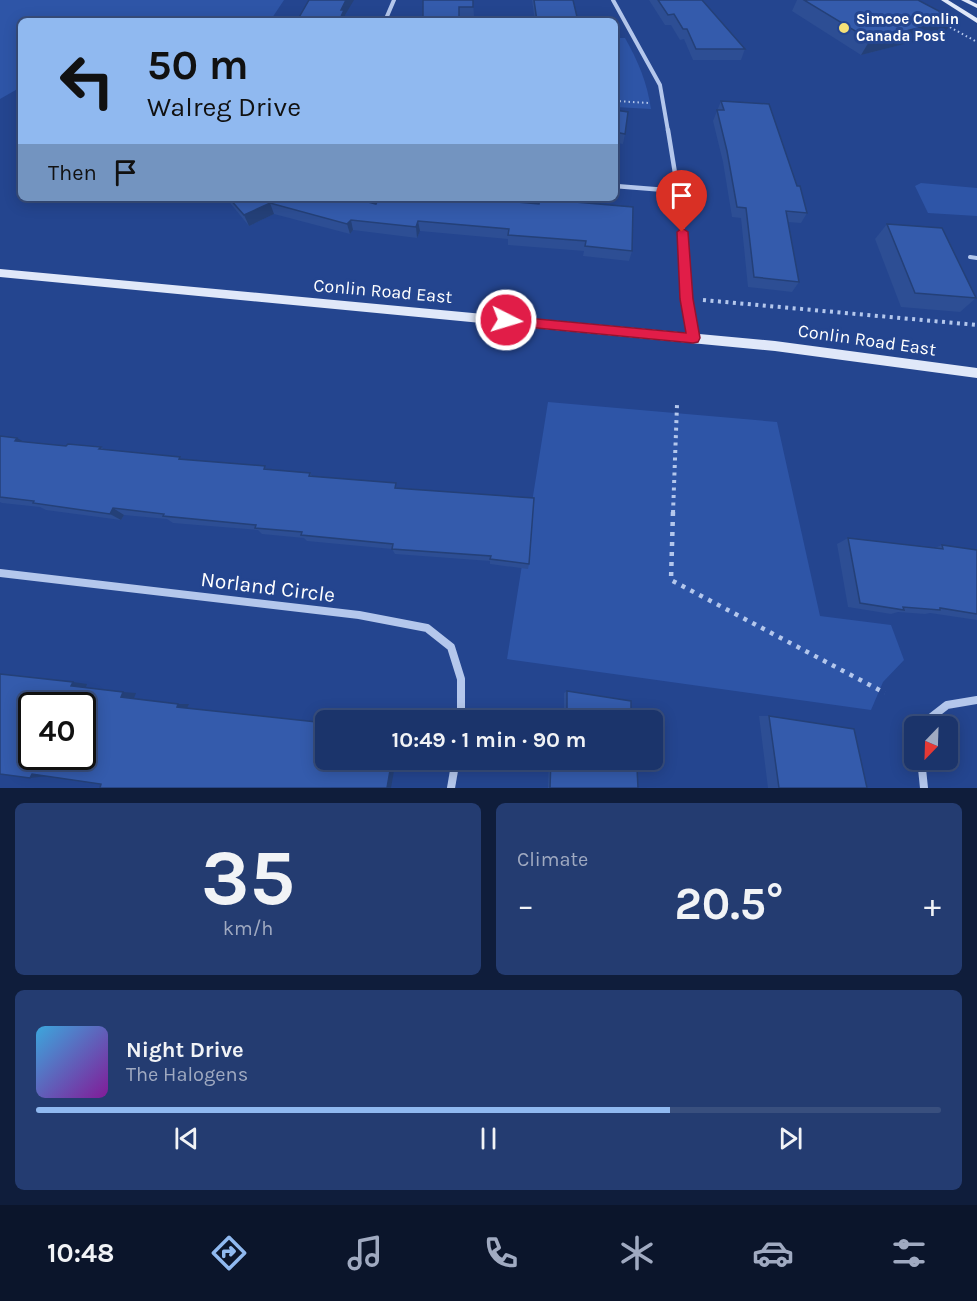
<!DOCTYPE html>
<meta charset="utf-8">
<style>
body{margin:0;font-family:Karla,sans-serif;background:#243c71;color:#f1f3f6;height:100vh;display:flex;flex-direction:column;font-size:22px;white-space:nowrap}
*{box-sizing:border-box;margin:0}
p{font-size:20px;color:#a0aac1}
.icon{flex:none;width:33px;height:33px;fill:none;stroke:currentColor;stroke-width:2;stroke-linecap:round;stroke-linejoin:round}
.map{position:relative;height:788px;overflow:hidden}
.drawer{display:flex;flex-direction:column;gap:15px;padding:15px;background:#0f1d3b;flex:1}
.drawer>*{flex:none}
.top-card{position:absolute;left:18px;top:18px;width:600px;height:183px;border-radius:9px;box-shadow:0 3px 15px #0003,0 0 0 2px #394f7e;background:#90b9f0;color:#111;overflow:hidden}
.needle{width:39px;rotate:203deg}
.buttons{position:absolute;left:904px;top:716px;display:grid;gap:12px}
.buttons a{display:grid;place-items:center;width:54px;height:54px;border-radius:9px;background:#1b346b;box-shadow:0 3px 15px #0003,0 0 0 2px #394f7e;font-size:30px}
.speed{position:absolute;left:18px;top:692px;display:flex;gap:12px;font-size:30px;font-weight:700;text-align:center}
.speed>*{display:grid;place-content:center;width:78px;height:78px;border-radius:50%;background:#1b346b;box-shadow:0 3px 15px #0003,0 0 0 2px #394f7e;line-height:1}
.speed .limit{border:3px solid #111;border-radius:9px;background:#fff;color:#111}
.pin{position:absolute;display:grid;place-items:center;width:51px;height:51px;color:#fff;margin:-62px -26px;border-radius:50% 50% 50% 0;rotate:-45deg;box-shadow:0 0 6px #0007}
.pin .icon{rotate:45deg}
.me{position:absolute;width:66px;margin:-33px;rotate:95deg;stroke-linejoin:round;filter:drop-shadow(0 0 4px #0008)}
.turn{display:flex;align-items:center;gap:21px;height:126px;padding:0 30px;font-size:27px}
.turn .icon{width:78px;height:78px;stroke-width:2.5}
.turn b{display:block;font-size:42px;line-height:51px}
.then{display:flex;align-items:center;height:57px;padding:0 30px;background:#0003;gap:12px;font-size:22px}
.big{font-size:45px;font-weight:700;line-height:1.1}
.drawer .card{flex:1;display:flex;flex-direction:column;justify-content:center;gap:9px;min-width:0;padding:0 21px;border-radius:9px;background:#243c71}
.drawer .dial{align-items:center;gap:0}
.dial b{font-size:78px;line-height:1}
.song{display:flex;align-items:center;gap:18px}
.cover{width:72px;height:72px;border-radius:9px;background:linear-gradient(135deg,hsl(200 70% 55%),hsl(290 70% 35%))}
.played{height:6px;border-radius:3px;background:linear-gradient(90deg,#90b9f0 70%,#394f7e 70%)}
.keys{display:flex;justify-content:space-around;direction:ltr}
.heat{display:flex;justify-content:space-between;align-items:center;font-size:33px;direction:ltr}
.drawer .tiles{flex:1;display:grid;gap:15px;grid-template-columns:1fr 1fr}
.card:last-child{grid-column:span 2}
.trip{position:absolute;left:315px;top:710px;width:348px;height:60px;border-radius:9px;background:#1b346b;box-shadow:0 3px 15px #0003,0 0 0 2px #394f7e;font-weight:700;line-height:60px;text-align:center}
.menu{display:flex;height:96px;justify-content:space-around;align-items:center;background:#0b152b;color:#a0aac1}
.menu .icon{width:42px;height:42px}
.menu .current{color:#90b9f0}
.menu b{font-size:27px;color:#f1f3f6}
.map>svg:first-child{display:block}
</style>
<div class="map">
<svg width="977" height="788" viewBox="0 0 977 788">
<rect width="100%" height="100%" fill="#24458f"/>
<g fill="#2e55a7">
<polygon points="0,0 284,0 270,21 21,21 21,87 0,99"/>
<path d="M615,38H625C638,61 647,82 651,109L615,107Z"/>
<polygon points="921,183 977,188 977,216 928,213 915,186"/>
<polygon points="548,402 777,422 820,616 891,625 904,660 883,682 871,710 507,659"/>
</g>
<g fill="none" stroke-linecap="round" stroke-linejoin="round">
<g stroke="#b4c7ec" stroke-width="2" stroke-dasharray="1.5 3" stroke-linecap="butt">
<polyline points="946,25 977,42"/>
<polyline points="615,101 649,103"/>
</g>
<g stroke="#b4c7ec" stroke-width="4" stroke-dasharray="3 4.5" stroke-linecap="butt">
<polyline points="703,300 977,325"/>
<polyline points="673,513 677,405"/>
</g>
<polyline stroke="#b4c7ec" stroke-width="4.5" stroke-dasharray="4 6" stroke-linecap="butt" points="673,512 671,580 885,693"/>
<polyline stroke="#b4c7ec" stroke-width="4" points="970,257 977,258"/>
<g stroke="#b4c7ec" stroke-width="4">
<polyline points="613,0 660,85 668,131"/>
<polyline points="385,21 394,0"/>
</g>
<g stroke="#b4c7ec" stroke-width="4.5">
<polyline points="668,130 681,210 687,299"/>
<polyline points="615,186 678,191"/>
</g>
<polyline stroke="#b4c7ec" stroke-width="6" points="687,297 693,338"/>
<g stroke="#b4c7ec" stroke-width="8">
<polyline points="0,573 359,615 427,628 451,647 461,679 461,720"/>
<polyline points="920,726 947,705 977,700"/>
<polyline points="921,759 924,788"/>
<polyline points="451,788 456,759"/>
</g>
<g fill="#e0e8f9" fill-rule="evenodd">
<polygon points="941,0 948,0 977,18 977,23"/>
<polygon points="961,0 969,0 977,4 977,8"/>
<polygon points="0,269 775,341 977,368 977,378 775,351 0,277"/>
</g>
</g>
<g fill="#2d4e94">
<polygon points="473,0 474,17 459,17 423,21"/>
<polygon points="532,0 573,0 578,21 535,21"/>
<polygon points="649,0 702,0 745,49 741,60 693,60 684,39 680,40 671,25 665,25"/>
<polygon points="797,0 918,0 944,34 861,55 792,11"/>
<polygon points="721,101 797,186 807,213 801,223 788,222 799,282 792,292 748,287 741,218 732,217 723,162 713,121"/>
<polygon points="615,110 625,134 623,144 615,143"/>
<polygon points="226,198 309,198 312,200 376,204 379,198 632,251 629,261 583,256 584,251 508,245 508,239 420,231 417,238 353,230 350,234 274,214 249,226"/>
<polygon points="887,224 976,298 960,312 901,307 875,239"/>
<polygon points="0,436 25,442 66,446 101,447 105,450 183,460 310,473 312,476 398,488 529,564 528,569 490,564 490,561 395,554 392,549 307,541 304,538 262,534 258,530 173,523 167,519 124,515 121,520 46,510 40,507 2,503 0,502"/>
<polygon points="848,538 935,548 942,545 977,550 977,620 930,613 925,614 898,612 891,614 848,607 837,544"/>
<polygon points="567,691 631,720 564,720 564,693"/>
<polygon points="759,716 769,716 867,788 768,788"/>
<polygon points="549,759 632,759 632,766 637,768 638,788 548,788"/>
</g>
<g fill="#244078">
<polygon points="346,0 354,0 345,15 346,21 339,21 341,10"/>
<polygon points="954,19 944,34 861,55 870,40"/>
<polygon points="270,203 274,214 249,226 244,215"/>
<polygon points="351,220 353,230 350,234 347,224"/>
<polygon points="418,221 420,231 417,238 416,227"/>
<polygon points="17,438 30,445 15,441"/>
<polygon points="113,508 124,515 121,520 110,514"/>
<polygon points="73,682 87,684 86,687 71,686"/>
<polygon points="123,692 136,693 134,698 121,697"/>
<polygon points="178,704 189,704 187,708 177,707"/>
<polygon points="392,759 396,759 391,788 387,788"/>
<polygon points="32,774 47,776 30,778"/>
</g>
<g fill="#345bac" stroke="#244078" stroke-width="1.5" fill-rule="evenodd">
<polygon points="309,0 346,0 341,10 344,10 339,21 297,21"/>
<polygon points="423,0 473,0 473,7 459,7 459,21 423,21"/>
<polygon points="534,0 573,0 578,21 537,21"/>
<polygon points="658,0 702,0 745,49 696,49 687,29 683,29 674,14 668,15"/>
<polygon points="804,0 918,0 954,19 870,40"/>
<polygon points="721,101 769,104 797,186 800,186 807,213 786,211 799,282 754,277 746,208 737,207 727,151 717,110 724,110"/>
<polygon points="615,110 628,112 625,134 615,132"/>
<polygon points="229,198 309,198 312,200 314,198 353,198 376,204 379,198 472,198 539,204 540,199 633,207 632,251 585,246 586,241 508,235 509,229 418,221 416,227 351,220 347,224 270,203 244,215"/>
<polygon points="887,224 942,228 976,298 915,293"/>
<polygon points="0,436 17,438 15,441 66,446 68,444 101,447 99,449 180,457 179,459 265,466 264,469 310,473 309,476 396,483 395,488 534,498 529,564 490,559 491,556 392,549 393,544 301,535 302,532 255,528 256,525 163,516 164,514 113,508 110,514 33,503 34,501 0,497"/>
<polygon points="848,538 943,549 942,545 977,550 977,614 940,608 940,610 903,607 904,610 860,603"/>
<path d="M0,674L73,682L71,686L123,692L121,697L178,704L177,707L326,723V759H392L387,788H100L101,784L32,774L30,778L0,774ZM32,705H82V756H32Z"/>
<polygon points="567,691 631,701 631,720 567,720"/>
<polygon points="769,716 854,729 867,788 779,788"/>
<polygon points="551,759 632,759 632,767 637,768 638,788 550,788"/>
</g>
<polygon fill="#e11d48" stroke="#92132f" stroke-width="1.5" points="682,228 688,232 693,299 700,338 698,342 693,343 506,325 500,320 506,316 686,333 680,299 677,232"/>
<circle fill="#f6e178" stroke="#24458f" stroke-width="2" cx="844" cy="28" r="6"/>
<g text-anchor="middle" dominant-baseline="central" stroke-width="6" stroke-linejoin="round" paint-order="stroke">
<g font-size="15" font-weight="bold" fill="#fff" stroke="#24458f" text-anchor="start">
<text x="856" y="19">Simcoe Conlin<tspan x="856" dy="17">Canada Post</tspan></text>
</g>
<g font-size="18" fill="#fff" stroke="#24458f">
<text transform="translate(383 291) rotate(5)">Conlin Road East</text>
<text transform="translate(867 340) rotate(8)">Conlin Road East</text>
</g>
<g font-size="21" fill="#fff" stroke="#24458f">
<text transform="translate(268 587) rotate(7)">Norland Circle</text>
</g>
</g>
</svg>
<div class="buttons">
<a><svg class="needle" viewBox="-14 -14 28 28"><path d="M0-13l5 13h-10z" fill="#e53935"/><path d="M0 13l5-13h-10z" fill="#a0aac1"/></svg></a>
</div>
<div class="speed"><div class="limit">40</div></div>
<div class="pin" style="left:682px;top:232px;background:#d93025"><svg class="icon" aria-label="arrive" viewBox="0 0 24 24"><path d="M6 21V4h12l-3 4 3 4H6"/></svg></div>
<svg class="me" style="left:506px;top:320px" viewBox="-20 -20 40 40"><circle r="17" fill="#e11d48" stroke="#fff" stroke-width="3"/><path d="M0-11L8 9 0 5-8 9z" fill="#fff"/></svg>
<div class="trip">10:49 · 1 min · 90 m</div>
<div class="top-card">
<div class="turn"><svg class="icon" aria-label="left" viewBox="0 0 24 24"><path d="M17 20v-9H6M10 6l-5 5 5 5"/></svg><div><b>50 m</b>Walreg Drive</div></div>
<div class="then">Then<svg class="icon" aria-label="arrive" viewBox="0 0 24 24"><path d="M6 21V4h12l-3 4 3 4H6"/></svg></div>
</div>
</div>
<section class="drawer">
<div class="tiles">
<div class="card dial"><b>35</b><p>km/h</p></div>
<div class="card"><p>Climate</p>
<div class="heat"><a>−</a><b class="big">20.5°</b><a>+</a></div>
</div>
<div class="card">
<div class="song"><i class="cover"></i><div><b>Night Drive</b><p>The Halogens</p></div></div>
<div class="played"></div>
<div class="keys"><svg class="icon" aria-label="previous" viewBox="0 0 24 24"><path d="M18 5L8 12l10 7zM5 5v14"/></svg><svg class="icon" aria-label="pause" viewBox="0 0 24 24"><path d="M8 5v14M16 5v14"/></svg><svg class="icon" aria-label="next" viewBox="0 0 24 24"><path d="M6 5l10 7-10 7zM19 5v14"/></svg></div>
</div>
</div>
</section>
<nav class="menu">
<b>10:48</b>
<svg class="icon current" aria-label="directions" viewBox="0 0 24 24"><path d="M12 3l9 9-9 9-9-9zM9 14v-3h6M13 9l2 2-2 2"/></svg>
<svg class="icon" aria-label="music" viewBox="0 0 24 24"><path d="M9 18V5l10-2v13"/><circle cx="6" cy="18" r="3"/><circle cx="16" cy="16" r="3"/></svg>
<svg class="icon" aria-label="phone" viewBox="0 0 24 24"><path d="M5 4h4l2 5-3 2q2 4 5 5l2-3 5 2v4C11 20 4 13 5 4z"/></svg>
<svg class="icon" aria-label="climate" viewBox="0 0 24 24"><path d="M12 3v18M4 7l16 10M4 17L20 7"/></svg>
<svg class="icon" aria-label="car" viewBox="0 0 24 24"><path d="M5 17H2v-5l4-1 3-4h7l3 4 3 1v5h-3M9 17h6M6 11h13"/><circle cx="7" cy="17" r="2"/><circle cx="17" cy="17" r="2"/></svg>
<svg class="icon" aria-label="filters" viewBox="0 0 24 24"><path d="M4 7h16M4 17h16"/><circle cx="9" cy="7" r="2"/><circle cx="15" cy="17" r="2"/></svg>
</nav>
